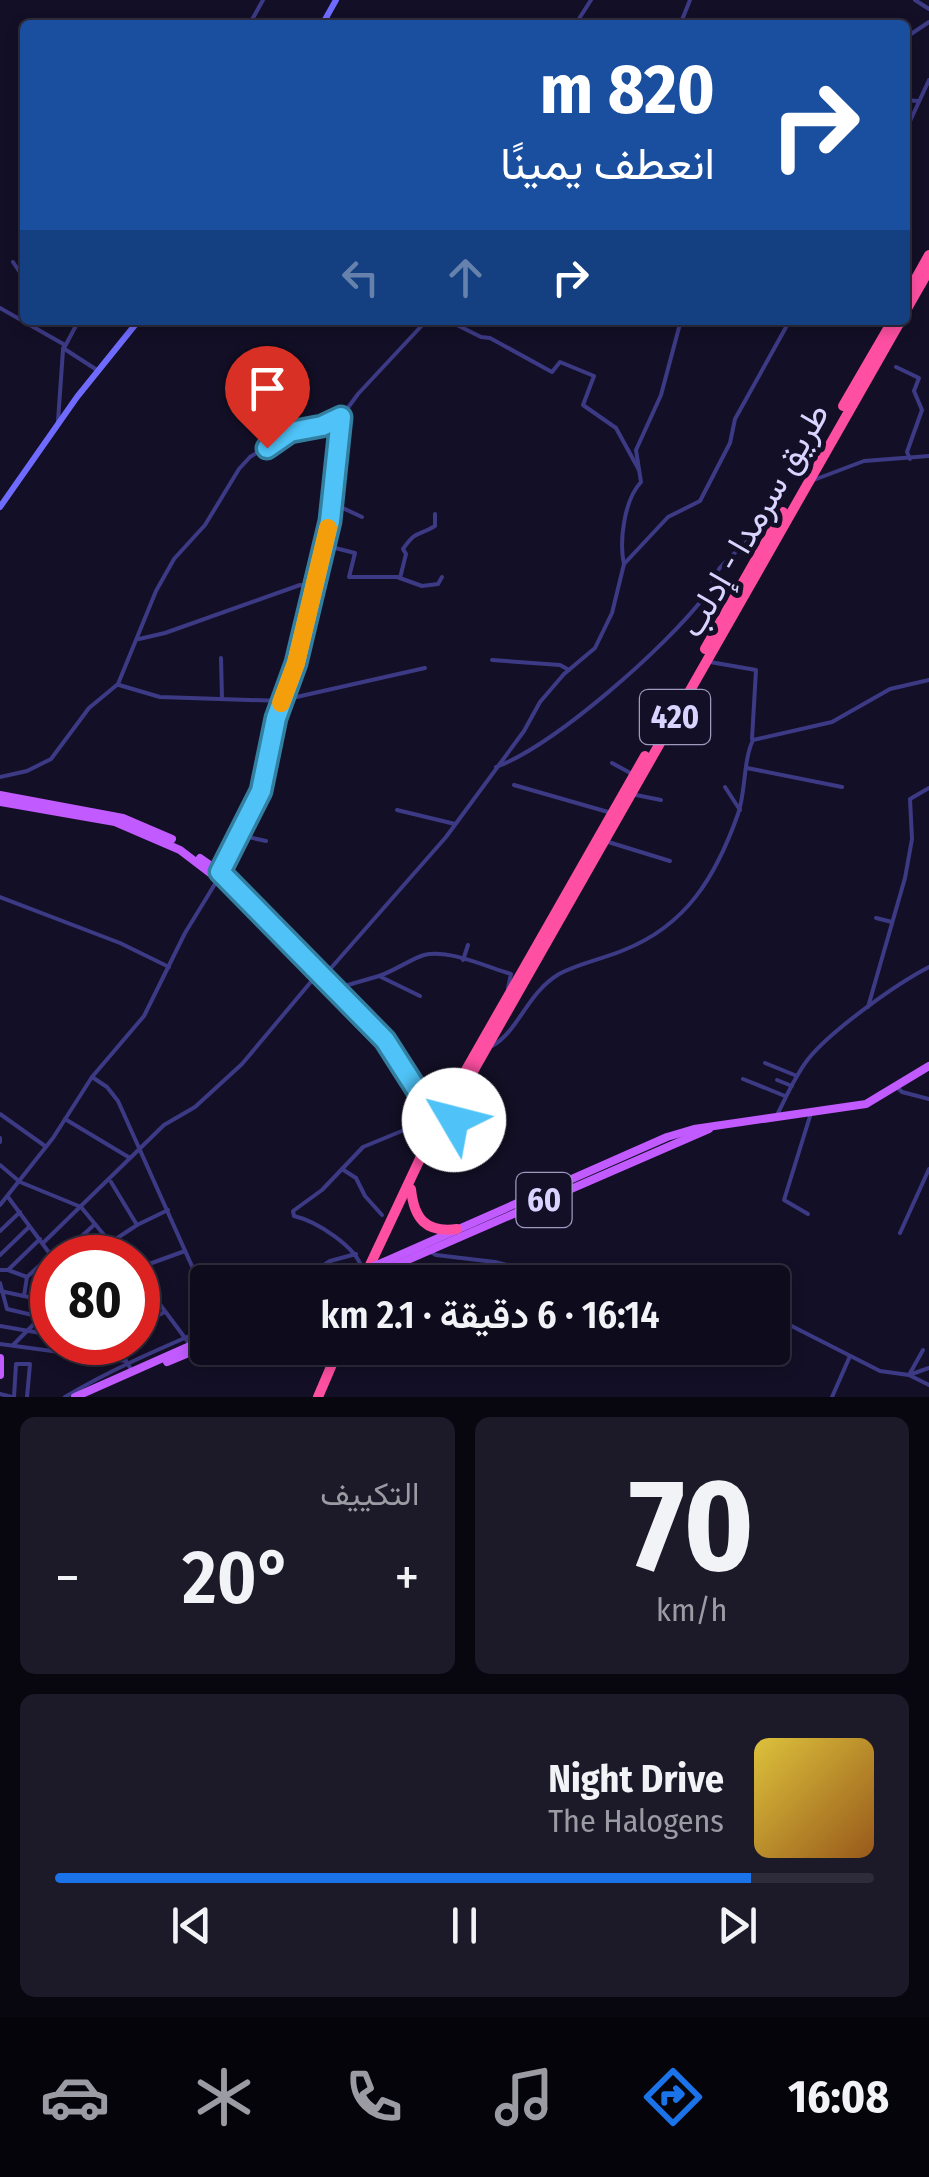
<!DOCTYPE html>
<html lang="ar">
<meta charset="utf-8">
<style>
body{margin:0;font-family:"Fira Sans Condensed",Vazirmatn,sans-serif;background:#1c1929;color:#f1f3f6;direction:rtl;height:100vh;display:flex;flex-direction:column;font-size:38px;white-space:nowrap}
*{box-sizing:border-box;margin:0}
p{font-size:32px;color:#9b9ba3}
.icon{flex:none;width:55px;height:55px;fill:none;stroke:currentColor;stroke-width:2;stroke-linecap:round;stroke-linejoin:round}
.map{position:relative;height:1397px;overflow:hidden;direction:ltr}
.panel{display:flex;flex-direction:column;gap:20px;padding:20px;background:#08060f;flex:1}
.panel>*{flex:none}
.hud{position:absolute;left:20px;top:20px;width:890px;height:305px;border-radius:10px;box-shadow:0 5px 15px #0003,0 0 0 2px #2e2b3b;direction:rtl;background:#1a4fa0;color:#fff;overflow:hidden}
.speed{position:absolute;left:30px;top:1235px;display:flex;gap:20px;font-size:50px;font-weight:700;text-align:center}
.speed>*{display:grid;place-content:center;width:130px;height:130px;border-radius:50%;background:#0e0b1c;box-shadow:0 5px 15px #0003,0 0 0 2px #2e2b3b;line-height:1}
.speed .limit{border:15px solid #d22;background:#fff;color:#111}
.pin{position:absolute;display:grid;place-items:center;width:85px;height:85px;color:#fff;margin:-102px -42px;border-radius:50% 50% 50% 0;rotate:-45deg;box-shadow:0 0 10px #0007}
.pin .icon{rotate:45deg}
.me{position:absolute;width:110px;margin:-55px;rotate:307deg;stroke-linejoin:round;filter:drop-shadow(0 0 8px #0008)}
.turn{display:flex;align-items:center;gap:35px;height:210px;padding:0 30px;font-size:45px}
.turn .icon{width:130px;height:130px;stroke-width:2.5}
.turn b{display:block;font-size:70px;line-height:85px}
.lanes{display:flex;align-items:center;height:95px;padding:0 30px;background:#0003;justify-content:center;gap:50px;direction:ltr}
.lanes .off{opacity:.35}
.big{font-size:75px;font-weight:600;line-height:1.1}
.panel .card{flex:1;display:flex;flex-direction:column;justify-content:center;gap:15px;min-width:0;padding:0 35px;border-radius:15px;background:#1c1929}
.panel .dial{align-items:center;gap:0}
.dial b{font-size:130px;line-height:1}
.song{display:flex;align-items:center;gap:30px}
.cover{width:120px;height:120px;border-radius:15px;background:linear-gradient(135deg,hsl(50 70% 55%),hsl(30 70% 35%))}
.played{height:10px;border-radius:5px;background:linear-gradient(90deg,#1a73e8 85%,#2e2b3b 85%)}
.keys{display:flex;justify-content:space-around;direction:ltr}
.heat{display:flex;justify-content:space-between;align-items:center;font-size:55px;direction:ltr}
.panel .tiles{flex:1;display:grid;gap:20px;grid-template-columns:1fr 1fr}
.card:last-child{grid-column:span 2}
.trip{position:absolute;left:190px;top:1265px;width:600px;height:100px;border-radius:10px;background:#0e0b1c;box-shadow:0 5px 15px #0003,0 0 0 2px #2e2b3b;font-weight:600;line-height:100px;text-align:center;direction:rtl}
.dock{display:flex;height:160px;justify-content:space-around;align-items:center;background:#06040b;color:#9b9ba3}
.dock .icon{width:70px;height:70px}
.dock .selected{color:#1a73e8}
.dock b{font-size:45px;color:#f1f3f6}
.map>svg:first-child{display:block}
</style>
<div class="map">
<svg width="929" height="1397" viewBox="0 0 929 1397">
<rect width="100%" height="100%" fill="#130f26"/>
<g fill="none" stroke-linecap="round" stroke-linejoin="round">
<g stroke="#3d3a85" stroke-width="4">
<polyline points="915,0 929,9"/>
<polyline points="249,25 263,0"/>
<polyline points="575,25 591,0"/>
<polyline points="680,25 690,0"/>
<polyline points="911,34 929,22"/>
<polyline points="905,100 918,101"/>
<polyline points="905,132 929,80"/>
<polyline points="13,262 25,280"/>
<polyline points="0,308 65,345"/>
<polyline points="447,320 481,337 490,338 552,372 560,362 594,376 583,405 616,428 639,470"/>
<polyline points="63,348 97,370"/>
<polyline points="896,367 919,378 914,391 922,410 907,452 910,459"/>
<polyline points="58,421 63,350 79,320"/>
<polyline points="811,481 864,461 929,456"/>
<polyline points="332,503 362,517"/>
<polyline points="323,545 355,553 349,577 397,577 422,586 438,584 442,577"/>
<path d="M624,564C619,542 624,500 641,482L636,450L661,395L681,320"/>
<path d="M400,578L406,554L403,549C417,529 417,537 435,526V514"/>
<polyline points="139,639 165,633 300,585 315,586"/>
<polyline points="221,658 222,699"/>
<polyline points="492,660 560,665 569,670"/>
<polyline points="710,662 756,670 752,739"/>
<polyline points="119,685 160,697 282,701"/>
<polyline points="284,697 292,698 425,668"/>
<polyline points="612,763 634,775"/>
<path d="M496,767C555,745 666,647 705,596C712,588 713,578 719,569C722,564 770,520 775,516"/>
<polyline points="747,768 842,787"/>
<polyline points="0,777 27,771 51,759 89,708 118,684 156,591 174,559 205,525 239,469 250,457 290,432 322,426 341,417"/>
<polyline points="514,785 608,812"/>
<polyline points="725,787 740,810"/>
<polyline points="636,795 661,800"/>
<polyline points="397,810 455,824"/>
<polyline points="239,835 266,841"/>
<polyline points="605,841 670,861"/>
<polyline points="221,872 261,791 277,717 296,663 330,521 339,420 358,394 427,320"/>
<polyline points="0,897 120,943 169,967"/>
<polyline points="876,918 892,922"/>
<polyline points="463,960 468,945"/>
<polyline points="324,976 446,837 524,731 540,702 564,674 595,648 612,613 624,564 668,517 700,501 730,443 735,419 790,320"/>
<path d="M379,976C394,971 413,958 424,955C449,949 487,967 511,974L508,988"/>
<polyline points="334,989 379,976 420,996"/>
<polyline points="868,1007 905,878 912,839 910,799 929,788"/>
<path d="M492,1046C518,1032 527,993 559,974C579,963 603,959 624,950C687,925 716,876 738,814C746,791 743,761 753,740L832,722L890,689L929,680"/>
<polyline points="765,1063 797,1076"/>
<polyline points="92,1077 107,1087 118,1101 208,1302"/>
<polyline points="743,1079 785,1096"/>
<polyline points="777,1080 792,1086"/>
<polyline points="897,1087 902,1092 929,1099"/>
<path d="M778,1113C787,1095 796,1074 809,1058C832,1030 896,984 929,967"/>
<polyline points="0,1114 45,1146"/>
<polyline points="65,1119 130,1158"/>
<polyline points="0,1138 0,1142"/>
<polyline points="0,1165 20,1182 81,1207 123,1258"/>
<polyline points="342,1169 356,1178 365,1196 382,1215"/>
<polyline points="8,1197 53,1258"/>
<polyline points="0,1205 53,1138 92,1077 144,1016 185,933 218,879"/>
<polyline points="808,1214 784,1200 811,1113"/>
<polyline points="137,1225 168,1210"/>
<polyline points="0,1231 20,1212"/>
<polyline points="900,1233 929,1169"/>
<polyline points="77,1240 88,1257"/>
<polyline points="43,1243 164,1125 195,1107 242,1064 315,977"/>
<polyline points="429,1251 436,1255 495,1262 573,1282"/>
<polyline points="0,1255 29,1227"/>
<polyline points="58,1258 95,1224"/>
<polyline points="87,1258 137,1225 111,1182"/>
<polyline points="138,1268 185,1251"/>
<path d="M362,1269C357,1247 316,1221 294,1216L293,1211L322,1190L363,1147L426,1121"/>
<polyline points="0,1270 8,1270 40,1239"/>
<polyline points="8,1270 27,1277"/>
<polyline points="138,1275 191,1346"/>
<polyline points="301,1282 312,1275"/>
<polyline points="314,1282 315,1271 330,1261 356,1254"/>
<polyline points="641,1282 679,1274 713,1282"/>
<polyline points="0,1283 7,1309 41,1317"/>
<polyline points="0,1291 33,1298 52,1280"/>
<polyline points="24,1296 27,1277 50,1256"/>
<polyline points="772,1316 880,1371 909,1375 929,1368"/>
<polyline points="138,1325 165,1312"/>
<polyline points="0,1326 52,1335"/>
<polyline points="90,1342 97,1356"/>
<polyline points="115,1342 132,1371"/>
<polyline points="0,1344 126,1361"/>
<polyline points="13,1345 52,1306"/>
<polyline points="923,1350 909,1375 929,1385"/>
<polyline points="0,1394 12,1397"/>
<polyline points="14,1397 16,1364 30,1364 27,1397"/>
<path d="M65,1397C110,1370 159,1349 208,1328"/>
<polyline points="832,1397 850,1356"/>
</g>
<g stroke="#6f6bff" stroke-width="6">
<polyline points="322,25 336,0"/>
<polyline points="0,507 77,397 139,320"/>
</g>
<g stroke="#c25bff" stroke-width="8">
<polyline points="0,795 123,818 172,839"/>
<polyline points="0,802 115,822 180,850 218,879 377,1040 398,1067 418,1113 431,1123"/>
<path d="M200,858L220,872L385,1040C403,1061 411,1095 436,1106"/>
<polyline points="384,1262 667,1137 694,1129 866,1104 929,1066"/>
<polyline points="380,1272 709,1129"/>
<polyline points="335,1282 366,1269"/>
<polyline points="0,1358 0,1375"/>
<polyline points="167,1362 208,1345"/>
<polyline points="75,1397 208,1338"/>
</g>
<g stroke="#ff4fa3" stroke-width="10">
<polyline points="905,298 929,255"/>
<polyline points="905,312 929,270"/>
<polyline points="843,406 893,320"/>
<polyline points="705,649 783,512"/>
<polyline points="441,1105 458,1084 645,756"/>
<polyline points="454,1116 467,1082 901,320"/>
<path d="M411,1189C414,1219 426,1233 457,1229"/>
<polyline points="362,1282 426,1146 432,1124 431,1111 443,1105 453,1111 454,1120 448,1128 439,1129 432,1124"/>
<polyline points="318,1397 339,1348"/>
</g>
<g stroke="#c25bff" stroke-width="8">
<polyline points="366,1269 384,1262"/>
<polyline points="363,1279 380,1272"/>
</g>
</g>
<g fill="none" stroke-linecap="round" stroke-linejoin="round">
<g stroke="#337fa1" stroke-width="25">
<polyline id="route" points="267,448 290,432 322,426 341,417 330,521 296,663 276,718 261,791 220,872 385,1040 422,1098 436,1106 450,1108 454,1120"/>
</g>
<use href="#route" stroke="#4fc3f7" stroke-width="18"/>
<polyline stroke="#f59e0b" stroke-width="18" points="281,703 296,663 328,528"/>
</g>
<g text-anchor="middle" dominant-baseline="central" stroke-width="10" stroke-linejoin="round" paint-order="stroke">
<g fill="#130f26" stroke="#9e99be" stroke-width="2.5">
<rect x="640" y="690" width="70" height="54" rx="8"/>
<rect x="516.5" y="1173" width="55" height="54" rx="8"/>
</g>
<g font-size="32" font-weight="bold" fill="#d9d4ff">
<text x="675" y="717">420</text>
<text x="544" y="1200">60</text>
</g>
<g font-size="35" fill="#d9d4ff" stroke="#130f26">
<text transform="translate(754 520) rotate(-60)">طريق سرمدا - إدلب</text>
</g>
</g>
</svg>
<div class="speed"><div class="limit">80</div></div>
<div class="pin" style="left:267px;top:448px;background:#d93025"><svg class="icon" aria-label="arrive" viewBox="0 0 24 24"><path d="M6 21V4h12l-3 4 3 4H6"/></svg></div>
<svg class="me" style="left:454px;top:1120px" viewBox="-20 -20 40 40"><circle r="19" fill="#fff"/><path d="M0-13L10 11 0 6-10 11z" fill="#4fc3f7"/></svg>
<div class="trip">16:14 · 6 دقيقة · 2.1 km</div>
<div class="hud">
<div class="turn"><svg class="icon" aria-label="right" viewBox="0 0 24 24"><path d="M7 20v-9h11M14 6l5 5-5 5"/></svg><div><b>820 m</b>انعطف يمينًا</div></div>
<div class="lanes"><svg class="icon off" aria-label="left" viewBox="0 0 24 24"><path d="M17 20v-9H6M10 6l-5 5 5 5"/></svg><svg class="icon off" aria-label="ahead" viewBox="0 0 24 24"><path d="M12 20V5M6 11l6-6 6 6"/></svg><svg class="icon" aria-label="right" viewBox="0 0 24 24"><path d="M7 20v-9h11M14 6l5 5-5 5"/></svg></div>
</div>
</div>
<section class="panel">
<div class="tiles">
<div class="card dial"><b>70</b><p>km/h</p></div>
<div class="card"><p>التكييف</p>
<div class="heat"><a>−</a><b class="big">20°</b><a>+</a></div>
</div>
<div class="card">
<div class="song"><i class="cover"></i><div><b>Night Drive</b><p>The Halogens</p></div></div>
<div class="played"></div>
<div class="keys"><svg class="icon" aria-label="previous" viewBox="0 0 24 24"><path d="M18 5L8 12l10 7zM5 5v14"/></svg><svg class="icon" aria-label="pause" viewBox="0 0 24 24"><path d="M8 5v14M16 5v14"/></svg><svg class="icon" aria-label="next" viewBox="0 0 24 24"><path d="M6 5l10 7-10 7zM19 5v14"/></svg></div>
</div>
</div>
</section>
<nav class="dock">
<b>16:08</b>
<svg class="icon selected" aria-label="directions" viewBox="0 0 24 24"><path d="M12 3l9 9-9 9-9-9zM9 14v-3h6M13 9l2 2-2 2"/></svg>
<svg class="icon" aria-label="music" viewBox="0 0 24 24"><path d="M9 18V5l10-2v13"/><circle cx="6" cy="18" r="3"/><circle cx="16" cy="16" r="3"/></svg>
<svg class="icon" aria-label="phone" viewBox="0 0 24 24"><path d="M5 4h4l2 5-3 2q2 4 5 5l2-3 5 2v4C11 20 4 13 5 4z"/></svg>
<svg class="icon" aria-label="climate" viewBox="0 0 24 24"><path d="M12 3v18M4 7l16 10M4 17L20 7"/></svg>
<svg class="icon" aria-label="car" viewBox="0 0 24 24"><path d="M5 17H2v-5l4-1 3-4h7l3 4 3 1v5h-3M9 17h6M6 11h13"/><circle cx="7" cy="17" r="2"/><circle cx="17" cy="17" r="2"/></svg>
</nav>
